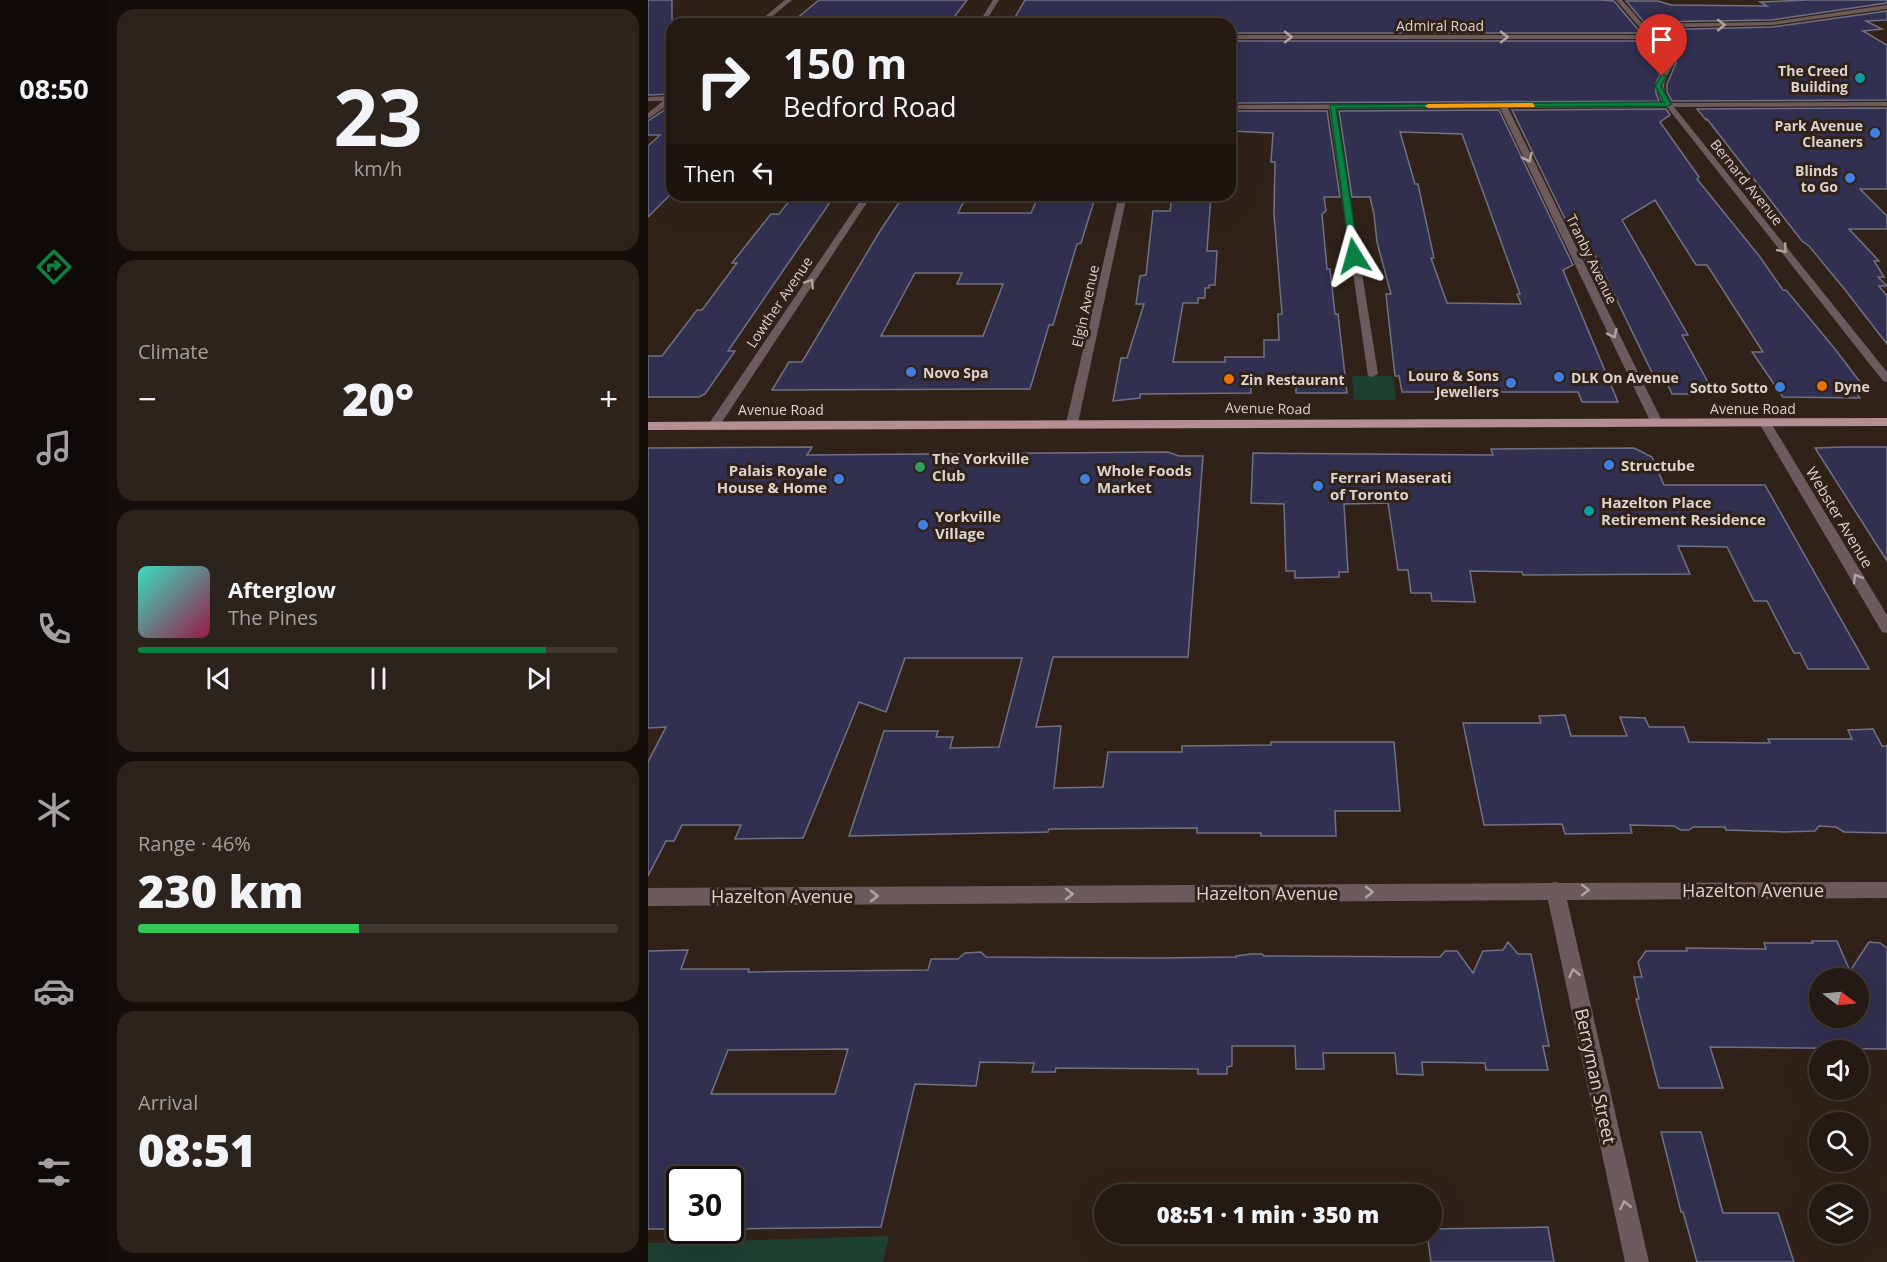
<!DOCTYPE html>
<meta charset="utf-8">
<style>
body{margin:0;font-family:"Open Sans",sans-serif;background:#2c231c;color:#f1f3f6;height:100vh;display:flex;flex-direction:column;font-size:22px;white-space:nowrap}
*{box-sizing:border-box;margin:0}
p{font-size:20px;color:#a3a1a0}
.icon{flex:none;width:33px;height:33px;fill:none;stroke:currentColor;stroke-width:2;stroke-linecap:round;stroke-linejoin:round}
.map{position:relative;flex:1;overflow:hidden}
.details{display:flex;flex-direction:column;gap:9px;padding:9px;background:#140e0a;width:540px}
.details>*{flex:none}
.top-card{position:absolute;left:18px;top:18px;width:570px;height:183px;border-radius:18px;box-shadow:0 6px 24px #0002,0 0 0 2px #413833;background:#241a13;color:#f1f3f6;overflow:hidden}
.needle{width:39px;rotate:106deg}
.buttons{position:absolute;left:1161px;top:968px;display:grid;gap:12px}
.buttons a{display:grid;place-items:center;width:60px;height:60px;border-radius:50%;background:#241a13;box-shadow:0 6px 24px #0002,0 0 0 2px #413833;font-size:30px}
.speed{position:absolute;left:18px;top:1166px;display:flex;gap:12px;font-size:30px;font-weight:700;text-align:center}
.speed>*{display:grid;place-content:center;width:78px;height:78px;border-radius:50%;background:#241a13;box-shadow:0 6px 24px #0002,0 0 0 2px #413833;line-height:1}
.speed .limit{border:3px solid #111;border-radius:9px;background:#fff;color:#111}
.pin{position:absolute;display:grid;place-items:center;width:51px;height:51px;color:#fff;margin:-62px -26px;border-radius:50% 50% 50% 0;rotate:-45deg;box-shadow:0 0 6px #0007}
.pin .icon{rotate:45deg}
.me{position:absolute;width:66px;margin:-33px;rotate:352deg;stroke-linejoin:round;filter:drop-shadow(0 0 4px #0008)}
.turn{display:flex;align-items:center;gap:21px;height:126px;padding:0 18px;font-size:27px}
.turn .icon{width:78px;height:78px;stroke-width:2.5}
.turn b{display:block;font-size:42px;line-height:51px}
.then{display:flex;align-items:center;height:57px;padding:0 18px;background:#0003;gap:12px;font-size:22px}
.big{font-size:45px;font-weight:800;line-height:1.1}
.details .widget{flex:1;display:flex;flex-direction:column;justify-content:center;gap:9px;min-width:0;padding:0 21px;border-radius:18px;background:#2c231c}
.details .dial{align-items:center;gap:0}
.dial b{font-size:78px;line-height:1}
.song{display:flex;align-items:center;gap:18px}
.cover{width:72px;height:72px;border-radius:9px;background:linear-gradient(135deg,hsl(170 70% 55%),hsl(340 70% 35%))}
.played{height:6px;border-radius:3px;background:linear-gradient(90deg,#0b8043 85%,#413833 85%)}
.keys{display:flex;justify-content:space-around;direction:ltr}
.heat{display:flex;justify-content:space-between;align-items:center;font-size:33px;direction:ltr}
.charge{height:9px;border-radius:4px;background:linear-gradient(90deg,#34c759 46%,#413833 0)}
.trip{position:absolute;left:446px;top:1184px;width:348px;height:60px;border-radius:30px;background:#241a13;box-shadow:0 6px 24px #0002,0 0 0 2px #413833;font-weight:800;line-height:60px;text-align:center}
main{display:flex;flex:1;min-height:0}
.tabs{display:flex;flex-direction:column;width:108px;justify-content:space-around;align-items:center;background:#0e0a08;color:#a3a1a0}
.tabs .icon{width:42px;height:42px}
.tabs .selected{color:#0b8043}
.tabs b{font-size:27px;color:#f1f3f6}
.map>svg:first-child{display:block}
</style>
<main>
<nav class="tabs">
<b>08:50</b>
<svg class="icon selected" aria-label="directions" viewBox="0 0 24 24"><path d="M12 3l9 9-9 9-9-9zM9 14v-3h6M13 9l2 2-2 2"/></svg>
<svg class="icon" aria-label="music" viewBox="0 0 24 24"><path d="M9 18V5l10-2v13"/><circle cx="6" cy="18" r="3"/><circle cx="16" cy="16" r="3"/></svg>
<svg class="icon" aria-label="phone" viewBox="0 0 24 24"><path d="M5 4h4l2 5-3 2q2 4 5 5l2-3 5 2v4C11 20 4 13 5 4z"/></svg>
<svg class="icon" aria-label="climate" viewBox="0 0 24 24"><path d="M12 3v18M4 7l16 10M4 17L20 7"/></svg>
<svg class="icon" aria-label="car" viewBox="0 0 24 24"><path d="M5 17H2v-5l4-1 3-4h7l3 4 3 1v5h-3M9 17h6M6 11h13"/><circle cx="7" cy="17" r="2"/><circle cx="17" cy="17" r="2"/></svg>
<svg class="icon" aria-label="filters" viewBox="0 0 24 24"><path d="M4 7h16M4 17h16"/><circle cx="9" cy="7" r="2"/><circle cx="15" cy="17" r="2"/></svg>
</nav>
<section class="details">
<div class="widget dial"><b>23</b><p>km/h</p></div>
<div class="widget"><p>Climate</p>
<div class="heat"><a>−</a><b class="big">20°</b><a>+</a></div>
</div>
<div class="widget">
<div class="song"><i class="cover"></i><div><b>Afterglow</b><p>The Pines</p></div></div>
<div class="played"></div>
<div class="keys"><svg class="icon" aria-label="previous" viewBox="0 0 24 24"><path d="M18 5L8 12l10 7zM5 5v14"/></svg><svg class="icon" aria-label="pause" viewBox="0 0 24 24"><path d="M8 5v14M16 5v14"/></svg><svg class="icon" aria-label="next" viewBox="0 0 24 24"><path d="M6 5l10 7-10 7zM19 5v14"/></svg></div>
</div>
<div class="widget"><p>Range · 46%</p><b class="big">230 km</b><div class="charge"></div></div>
<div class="widget"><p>Arrival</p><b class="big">08:51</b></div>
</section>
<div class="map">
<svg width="1239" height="1262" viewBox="0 0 1239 1262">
<rect width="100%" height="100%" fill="#302219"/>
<g fill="#1e4031">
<polygon points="704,376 745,376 748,400 706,400"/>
<polygon points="241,1236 235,1262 0,1262 0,1243"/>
</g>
<g fill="#313051" stroke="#717183" stroke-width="1.5" fill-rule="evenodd">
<polygon points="0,0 24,0 24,94 0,95"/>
<polygon points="171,0 319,0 301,24 142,24"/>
<polygon points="377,0 954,0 966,1 993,33 582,33 582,24 363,24"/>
<polygon points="1159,0 1239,0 1239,3 1124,20 996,22 978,1 1010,1 1023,5 1119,6 1112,2"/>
<polygon points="1239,11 1239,20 1218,21 1234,29 1215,31 1239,45 1239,100 1024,101 1019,92 1019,84 1028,63 1025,55 1004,30 1124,27"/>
<polygon points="582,41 1001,41 1016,58 1018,64 1008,83 1008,93 1011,101 583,103 585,75 582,75"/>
<polygon points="24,105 24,193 0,217 0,146 12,135 0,135 0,121"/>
<polygon points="1239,108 1239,189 1212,189 1239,216 1239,229 1201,229 1231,261 1226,261 1236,277 1230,277 1239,286 1231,286 1239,296 1239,344 1198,291 1161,246 1154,241 1059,119 1058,120 1049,109"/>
<polygon points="1018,109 1022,115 1012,122 1051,177 1049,179 1112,257 1135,290 1138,290 1187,349 1218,390 1206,390 1212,398 1135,397 1104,352 1115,352 1059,265 1048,265 1007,200 974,220 1040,335 1034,335 1061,384 1058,384 1063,394 1024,394 1020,385 1010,385 947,255 937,260 864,110"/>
<path d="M851,110L925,265L915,270L970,402H934L930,392H754L751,376H747L739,304L738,294H743L729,242L726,214L722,197H704L691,111ZM752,132L814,134L872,294H869L873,304L799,303L783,258H786L770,184H767Z"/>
<polygon points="583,111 679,111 692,197 676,197 678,211 674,214 679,269 682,269 687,314 690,314 699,393 648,393 648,381 603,381 603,393 492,394 492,398 465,401 473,358 479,358 496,304 488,304 492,276 498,275 505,211 522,211 524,196 563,195 559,251 569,251 567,285 561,285 561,288 557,288 557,298 550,298 550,303 535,303 525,362 577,362 577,357 616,357 616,340 631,340 630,314 634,314 626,214 627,162 623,162 625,133 584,131 585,127 582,127"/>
<polygon points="161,195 187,195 80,351 87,351 57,394 51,397 0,397 0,356 14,356 49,310 54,310 89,263 84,263 123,214 131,214 142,200 156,200"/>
<path d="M256,195H319L310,213H383L389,199L395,200L396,195H445L444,198H447L433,243L429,244L405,325H401L382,389L124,390L141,362H154L232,231ZM267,273H314L309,284H355L335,336H233Z"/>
<polygon points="164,447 159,455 520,452 531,456 555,456 540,657 405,657 388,727 413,726 406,788 455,787 460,752 534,752 534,746 623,745 623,742 746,742 752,811 687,811 688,836 613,836 613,833 549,833 549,828 401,829 400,832 201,836 236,731 290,731 288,737 305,737 302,748 351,747 374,658 257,658 238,712 211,702 155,838 87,839 93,825 34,825 26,841 18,841 0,876 0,762 18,727 0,728 0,448"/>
<polygon points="1197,447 1239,447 1239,561 1167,448"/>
<polygon points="986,448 1004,457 1016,485 1117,485 1221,669 1160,669 1152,653 1146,653 1119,601 1106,601 1079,547 1030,546 1042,574 875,575 874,572 822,571 827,602 784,601 783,593 763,593 760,570 750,570 740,503 696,504 700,572 691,572 691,577 647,578 647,571 638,571 636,504 603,503 605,453 845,455 843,449"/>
<polygon points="917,715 923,736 979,736 972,717 997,718 1001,727 1036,727 1041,742 1122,743 1120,739 1204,739 1200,730 1225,729 1234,746 1239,746 1239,833 1196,832 1188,827 1171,826 1167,831 1136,832 1078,830 1077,827 1045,827 1041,830 1033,830 1026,826 982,825 984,833 917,834 914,824 836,825 815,723 893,723 891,716"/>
<path d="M1164,941H1189L1202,971L1221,942L1232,943L1239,948V1049L1062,1047L1075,1088H1011L988,999H991L986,977H994L990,962L998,951H1039L1038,948L1118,949L1116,943H1165ZM1172,978H1210V1017H1172Z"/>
<path d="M860,942L870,954H883L901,1046H895L900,1070H838L837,1063L774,1062L775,1075L749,1074L747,1053H675L676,1069H648L647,1046H584V1066L579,1067V1074H550V1069L408,1068L407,1072H384L386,1063L332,1062L328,1086L267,1084L233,1227L82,1229V1179H32V1229H0V951L40,950L33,969H101L100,972L280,970L283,959H310L317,953L333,952L338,957L513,958L588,957V956L603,954H614L616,956L792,957L797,951H809L825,973L835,951L855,950ZM200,1049L187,1094H63L80,1050Z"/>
<polygon points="1013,1132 1053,1132 1075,1213 1130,1213 1146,1262 1049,1262 1035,1212 1033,1212"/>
<polygon points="900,1227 906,1262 783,1262 779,1233 783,1233 783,1229"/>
</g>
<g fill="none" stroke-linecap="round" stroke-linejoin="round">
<g fill="#6d5a5d" fill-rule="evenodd">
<polygon points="137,0 144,0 115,24 108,24"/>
<polygon points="345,0 351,0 336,24 330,24"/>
<path d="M968,0H974L995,24L1124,22L1239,5V9L1124,25L999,28L1023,56L1026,64C1017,78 1011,88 1023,103L1239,102V106L1026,107L1239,372V382L1235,381L1019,107L860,108L1015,423L1013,426H1005L1003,423L852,108L688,109L730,374L724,377L720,376L681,109H582V105L1015,103C1004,88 1011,78 1020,64L1018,57L1002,39H582V35H998Z"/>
<polygon points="24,96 24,102 0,119 0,113 15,101 0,101 0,97"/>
<polygon points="216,195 224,195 70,428 62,428 60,425"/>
<polygon points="471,195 479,195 430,423 424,427 418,423"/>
<polygon points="1117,419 1123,423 1239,615 1239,633 1234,632 1111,423"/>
<polygon points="907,882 912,883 1239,882 1239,898 919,900 1001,1262 977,1262 900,900 0,906 0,888 902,883"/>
</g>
<polygon fill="#b58d95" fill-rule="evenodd" points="1239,418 1239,426 0,430 0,422 155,421"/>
</g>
<defs><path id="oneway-chevron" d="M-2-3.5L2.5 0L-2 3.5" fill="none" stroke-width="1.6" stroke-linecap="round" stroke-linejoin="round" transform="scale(1.5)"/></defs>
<g stroke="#b0a3a0">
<use href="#oneway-chevron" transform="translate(1073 25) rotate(-1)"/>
<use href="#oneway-chevron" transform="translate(640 37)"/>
<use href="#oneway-chevron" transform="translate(856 37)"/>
<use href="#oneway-chevron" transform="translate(880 158) rotate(64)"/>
<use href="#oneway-chevron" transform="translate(1135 249) rotate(51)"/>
<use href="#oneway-chevron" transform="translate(162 283) rotate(-57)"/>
<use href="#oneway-chevron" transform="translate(965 334) rotate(64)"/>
<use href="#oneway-chevron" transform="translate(1209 578) rotate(-121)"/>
<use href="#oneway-chevron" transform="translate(937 890)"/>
<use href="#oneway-chevron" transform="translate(721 892)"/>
<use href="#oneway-chevron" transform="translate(421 894)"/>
<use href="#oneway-chevron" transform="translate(226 896)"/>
<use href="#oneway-chevron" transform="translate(926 973) rotate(-102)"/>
<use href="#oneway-chevron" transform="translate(977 1205) rotate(-102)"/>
</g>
<polygon fill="#0b8043" stroke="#07532c" stroke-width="1.5" points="1014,74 1018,76 1013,86 1023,104 1020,106 688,108 711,256 706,259 702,256 682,105 1016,102 1007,86"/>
<polygon fill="#f59e0b" points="885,103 887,107 780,108 777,106 780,104"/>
<g fill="#0f9aa8" stroke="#302219" stroke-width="2">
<circle cx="1212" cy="78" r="6"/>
<circle cx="941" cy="511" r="6"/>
</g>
<g fill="#3f7fe0" stroke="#302219" stroke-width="2">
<circle cx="1227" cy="133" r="6"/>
<circle cx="1202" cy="178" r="6"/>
<circle cx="263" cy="372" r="6"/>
<circle cx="911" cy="377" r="6"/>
<circle cx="863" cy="383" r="6"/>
<circle cx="1132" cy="387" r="6"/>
<circle cx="961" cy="465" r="6"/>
<circle cx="191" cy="479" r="6"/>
<circle cx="437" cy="479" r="6"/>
<circle cx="670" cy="486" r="6"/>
<circle cx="275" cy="525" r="6"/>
</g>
<g fill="#e8710a" stroke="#302219" stroke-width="2">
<circle cx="581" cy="379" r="6"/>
<circle cx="1174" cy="386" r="6"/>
</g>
<circle fill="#2e9e5b" stroke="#302219" stroke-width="2" cx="272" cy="467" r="6"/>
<g text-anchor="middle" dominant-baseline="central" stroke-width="6" stroke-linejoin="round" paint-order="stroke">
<g font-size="14" fill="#ddd3cd" stroke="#302219">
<text x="792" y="25">Admiral Road</text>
<text transform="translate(1099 182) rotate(51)">Bernard Avenue</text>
<text transform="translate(944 259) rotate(64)">Tranby Avenue</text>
<text transform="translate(131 302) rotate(-56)">Lowther Avenue</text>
<text transform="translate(437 306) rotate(-78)">Elgin Avenue</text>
<text transform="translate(620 408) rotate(1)">Avenue Road</text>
<text x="1105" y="408">Avenue Road</text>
<text x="133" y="409">Avenue Road</text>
</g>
<g font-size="14" font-weight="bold" fill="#ddd3cd" stroke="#302219" text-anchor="end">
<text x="1200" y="70">The Creed<tspan x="1200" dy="16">Building</tspan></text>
<text x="1215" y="125">Park Avenue<tspan x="1215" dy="16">Cleaners</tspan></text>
<text x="1190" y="170">Blinds<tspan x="1190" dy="16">to Go</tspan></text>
<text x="275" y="372" text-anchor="start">Novo Spa</text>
<text x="851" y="375">Louro &amp; Sons<tspan x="851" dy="16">Jewellers</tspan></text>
<text x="923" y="377" text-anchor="start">DLK On Avenue</text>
<text x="593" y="379" text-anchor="start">Zin Restaurant</text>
<text x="1186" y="386" text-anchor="start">Dyne</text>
<text x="1120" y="387">Sotto Sotto</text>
</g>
<g font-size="15" font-weight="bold" fill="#ddd3cd" stroke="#302219" text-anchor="start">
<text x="284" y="458">The Yorkville<tspan x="284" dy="17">Club</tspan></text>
<text x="973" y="465">Structube</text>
<text x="179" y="470" text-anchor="end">Palais Royale<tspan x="179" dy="17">House &amp; Home</tspan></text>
<text x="449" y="470">Whole Foods<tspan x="449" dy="17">Market</tspan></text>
<text x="682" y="477">Ferrari Maserati<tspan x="682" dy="17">of Toronto</tspan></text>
<text x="953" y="502">Hazelton Place<tspan x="953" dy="17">Retirement Residence</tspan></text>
<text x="287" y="516">Yorkville<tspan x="287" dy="17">Village</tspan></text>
</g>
<g font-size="15" fill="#ddd3cd" stroke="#302219">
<text transform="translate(1192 517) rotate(59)">Webster Avenue</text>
</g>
<g font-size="18" fill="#ddd3cd" stroke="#302219">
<text x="1105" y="890">Hazelton Avenue</text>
<text x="619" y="893">Hazelton Avenue</text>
<text x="134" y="896">Hazelton Avenue</text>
<text transform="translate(948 1076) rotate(78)">Berryman Street</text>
</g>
</g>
</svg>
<div class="buttons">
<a><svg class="needle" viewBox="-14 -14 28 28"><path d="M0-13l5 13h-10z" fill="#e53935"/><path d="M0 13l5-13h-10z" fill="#a3a1a0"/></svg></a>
<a><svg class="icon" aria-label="sound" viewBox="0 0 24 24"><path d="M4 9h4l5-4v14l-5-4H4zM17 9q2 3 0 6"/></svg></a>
<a><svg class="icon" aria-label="search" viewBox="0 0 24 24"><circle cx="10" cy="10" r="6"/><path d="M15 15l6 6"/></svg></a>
<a><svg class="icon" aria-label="layers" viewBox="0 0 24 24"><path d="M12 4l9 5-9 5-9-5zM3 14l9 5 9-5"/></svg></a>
</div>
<div class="speed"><div class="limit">30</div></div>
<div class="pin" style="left:1014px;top:76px;background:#d93025"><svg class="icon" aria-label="arrive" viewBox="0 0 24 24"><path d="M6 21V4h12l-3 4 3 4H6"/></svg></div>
<svg class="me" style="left:706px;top:256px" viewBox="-20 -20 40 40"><path d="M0-17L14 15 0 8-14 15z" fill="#0b8043" stroke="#fff" stroke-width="4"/></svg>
<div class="trip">08:51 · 1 min · 350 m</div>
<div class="top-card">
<div class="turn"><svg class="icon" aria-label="right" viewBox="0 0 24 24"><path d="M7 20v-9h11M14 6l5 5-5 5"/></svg><div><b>150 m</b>Bedford Road</div></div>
<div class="then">Then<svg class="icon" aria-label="left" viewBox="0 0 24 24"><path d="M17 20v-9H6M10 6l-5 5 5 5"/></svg></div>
</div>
</div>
</main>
